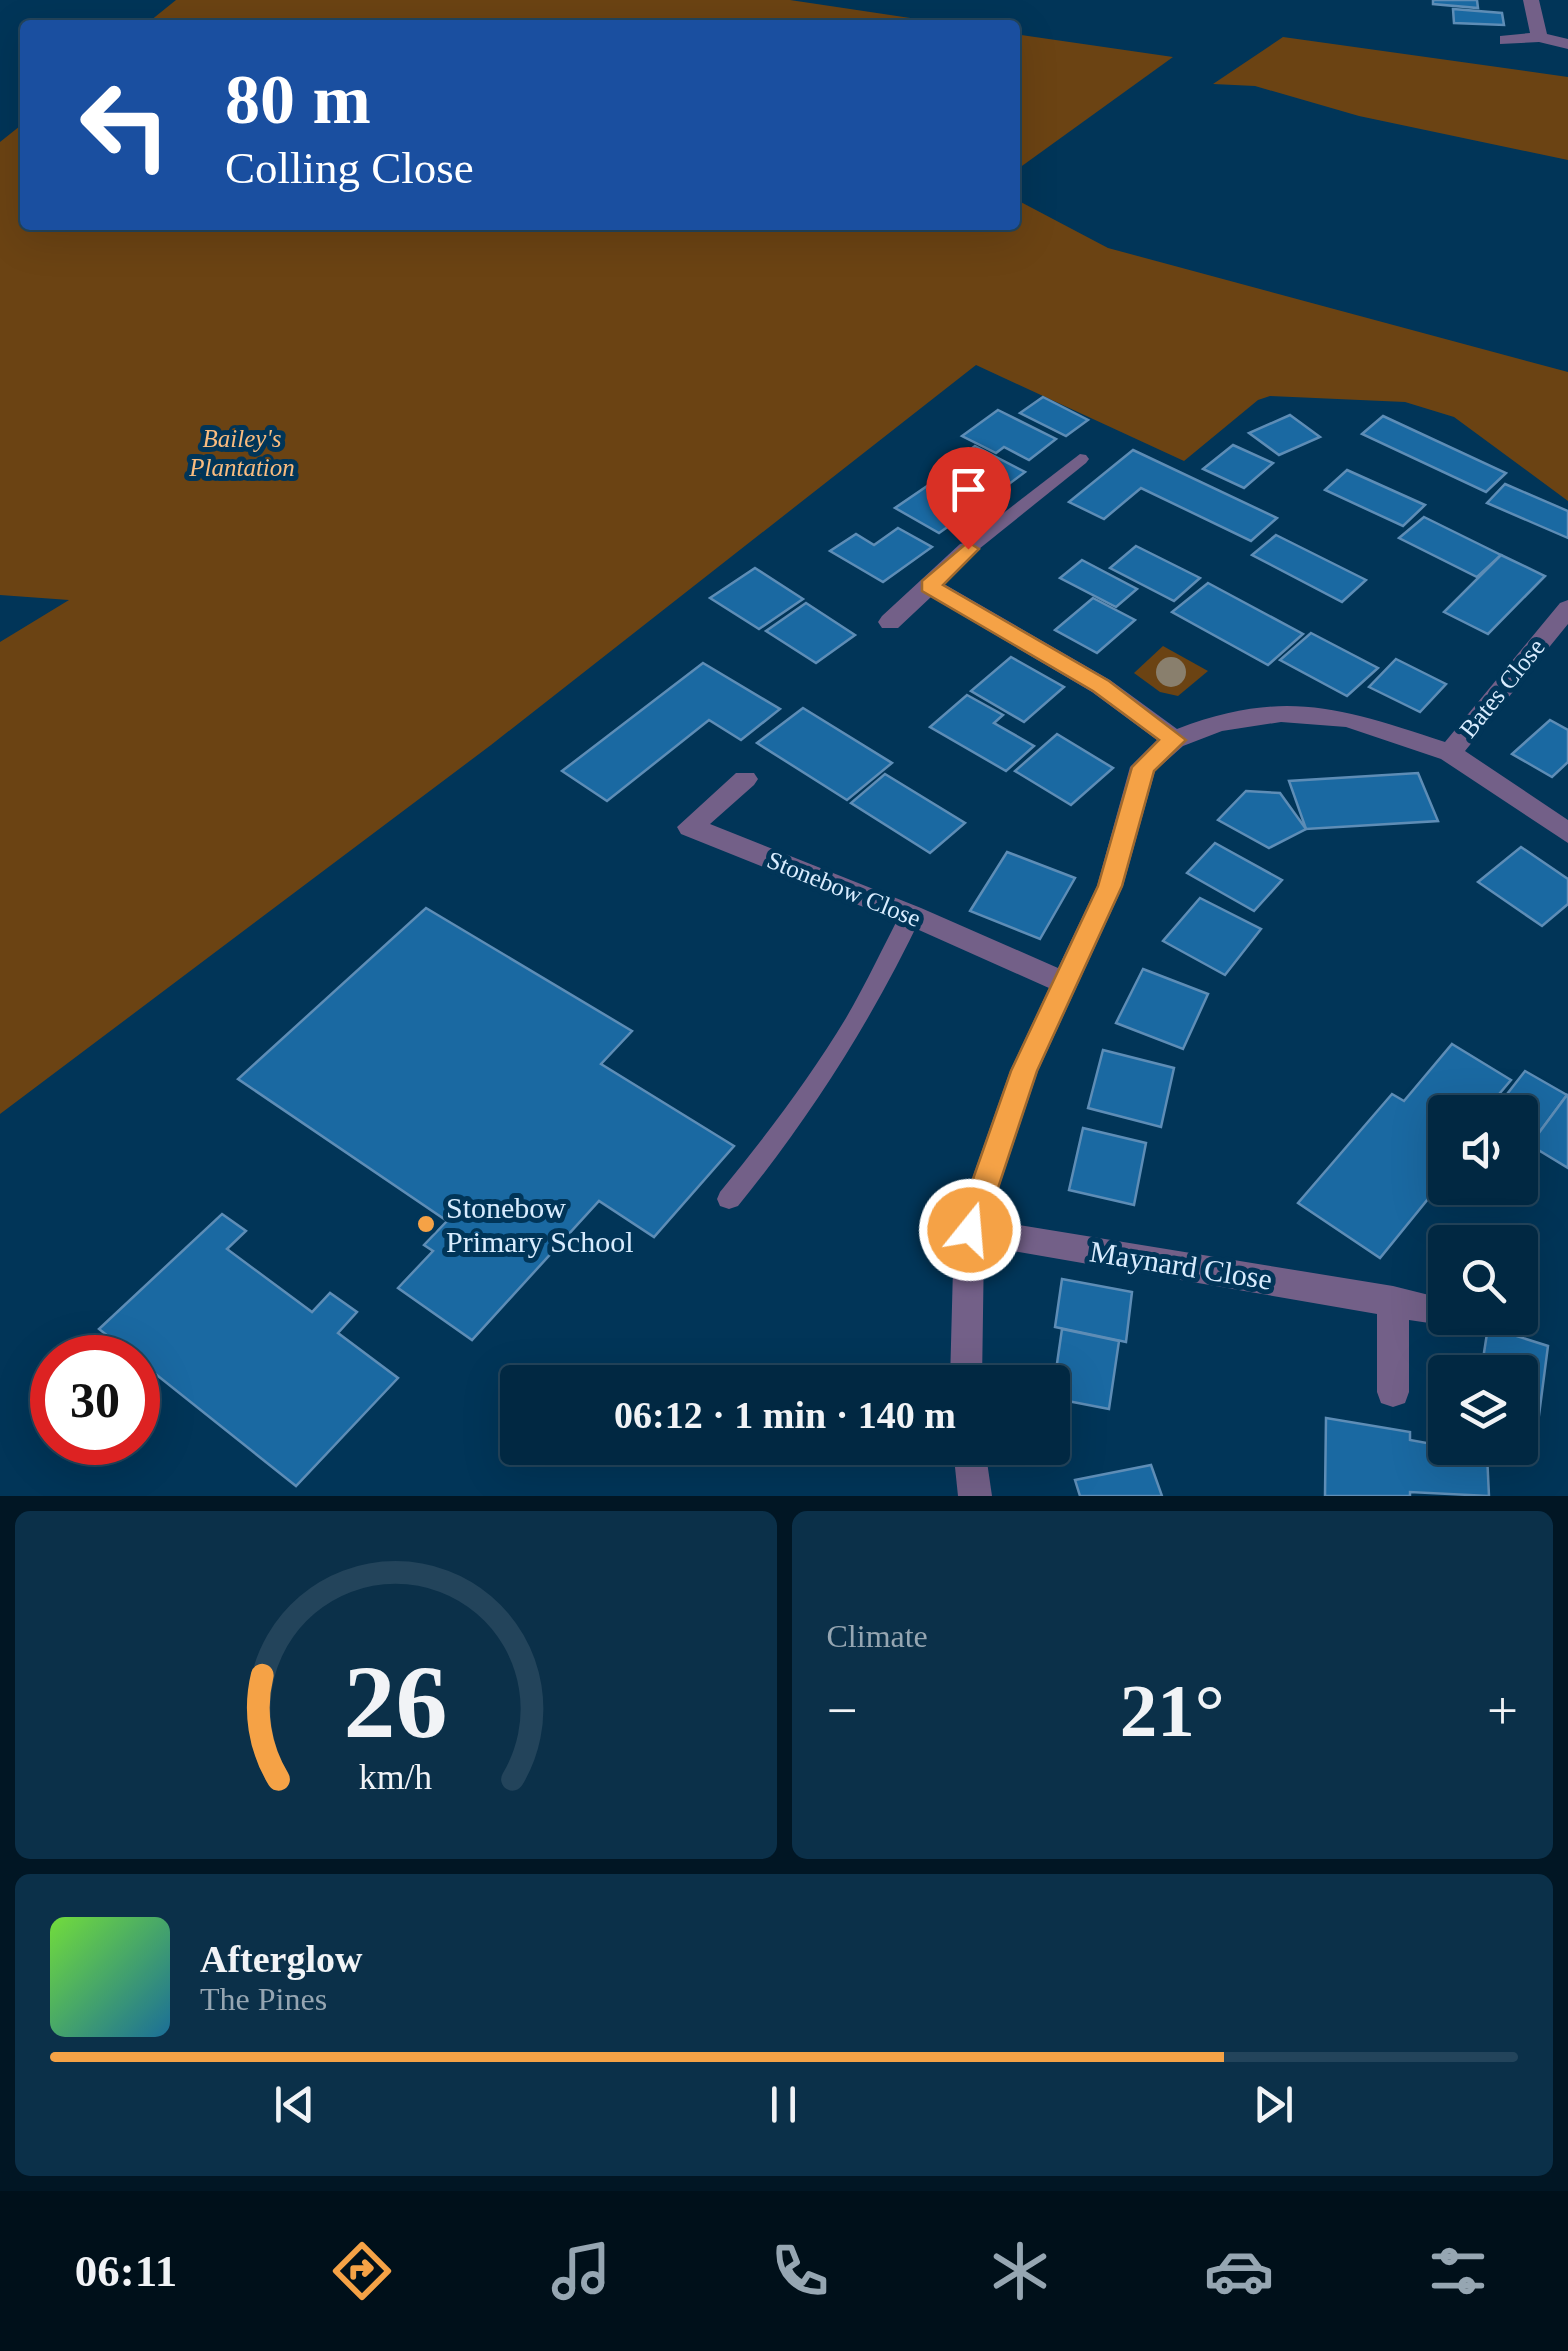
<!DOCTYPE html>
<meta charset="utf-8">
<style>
body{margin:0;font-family:"Times New Roman",serif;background:#0b3049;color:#f1f3f6;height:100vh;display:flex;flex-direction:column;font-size:38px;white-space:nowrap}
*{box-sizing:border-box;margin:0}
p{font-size:32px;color:#96a6b2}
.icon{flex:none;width:55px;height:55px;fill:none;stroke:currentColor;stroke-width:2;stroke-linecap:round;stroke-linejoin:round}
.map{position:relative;height:1496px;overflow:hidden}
.panel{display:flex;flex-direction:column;gap:15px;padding:15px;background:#011624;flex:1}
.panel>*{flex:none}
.top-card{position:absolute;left:20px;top:20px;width:1000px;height:210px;border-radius:10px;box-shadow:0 10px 40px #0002,0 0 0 2px #23445b;background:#1a4fa0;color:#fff;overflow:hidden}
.buttons{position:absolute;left:1428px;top:1095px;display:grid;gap:20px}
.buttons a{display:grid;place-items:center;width:110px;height:110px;border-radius:10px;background:#012842;box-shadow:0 10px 40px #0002,0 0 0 2px #23445b;font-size:50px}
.speed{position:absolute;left:30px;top:1335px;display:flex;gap:20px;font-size:50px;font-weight:700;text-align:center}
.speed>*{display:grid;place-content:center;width:130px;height:130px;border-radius:50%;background:#012842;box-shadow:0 10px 40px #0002,0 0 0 2px #23445b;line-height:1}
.speed .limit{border:15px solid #d22;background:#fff;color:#111}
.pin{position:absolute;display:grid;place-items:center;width:85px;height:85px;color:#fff;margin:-102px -42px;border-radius:50% 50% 50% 0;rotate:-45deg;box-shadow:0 0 10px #0007}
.pin .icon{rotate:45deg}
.me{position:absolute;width:110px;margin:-55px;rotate:17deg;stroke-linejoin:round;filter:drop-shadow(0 0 8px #0008)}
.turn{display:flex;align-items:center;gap:35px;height:210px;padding:0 40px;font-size:45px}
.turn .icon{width:130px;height:130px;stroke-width:2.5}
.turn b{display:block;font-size:70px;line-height:85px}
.big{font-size:75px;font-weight:700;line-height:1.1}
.panel .widget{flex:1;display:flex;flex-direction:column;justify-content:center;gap:15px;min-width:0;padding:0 35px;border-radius:15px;background:#0b3049}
.panel .dial{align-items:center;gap:0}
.dial svg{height:260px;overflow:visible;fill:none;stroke:#23445b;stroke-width:7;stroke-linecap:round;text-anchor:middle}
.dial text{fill:#f1f3f6;stroke:none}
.song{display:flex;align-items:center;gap:30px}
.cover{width:120px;height:120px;border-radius:15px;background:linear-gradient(135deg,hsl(100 70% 55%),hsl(200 70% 35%))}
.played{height:10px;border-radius:5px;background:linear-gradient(90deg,#f5a246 80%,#23445b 80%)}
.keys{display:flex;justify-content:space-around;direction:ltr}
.heat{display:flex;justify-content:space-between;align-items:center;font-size:55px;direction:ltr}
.panel .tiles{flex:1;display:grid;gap:15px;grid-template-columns:1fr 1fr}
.widget:last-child{grid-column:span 2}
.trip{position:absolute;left:500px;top:1365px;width:570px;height:100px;border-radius:10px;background:#012842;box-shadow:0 10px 40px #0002,0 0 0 2px #23445b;font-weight:700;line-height:100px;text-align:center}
.tab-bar{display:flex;height:160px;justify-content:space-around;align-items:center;background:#00101a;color:#96a6b2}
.tab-bar .icon{width:70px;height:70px}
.tab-bar .active{color:#f5a246}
.tab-bar b{font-size:45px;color:#f1f3f6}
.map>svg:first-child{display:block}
</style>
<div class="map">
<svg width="1568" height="1496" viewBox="0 0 1568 1496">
<rect width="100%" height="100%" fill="#013558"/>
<g fill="#6b4313">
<polygon points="176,0 790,0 957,25 145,25"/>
<polygon points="1015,34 1173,57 1015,171"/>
<polygon points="1283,37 1568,77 1568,160 1359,116 1255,86 1213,84"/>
<polygon points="25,122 25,225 1015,225 1015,199 1108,248 1568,372 1568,501 1454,417 1405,402 1270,396 1258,400 1184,461 976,365 491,745 0,1114 0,642 69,600 0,595 0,142"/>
<polygon points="1163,646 1208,671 1178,696 1160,692 1134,673"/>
</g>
<g fill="#1a69a2" stroke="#5e8db6" stroke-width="2.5">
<polygon points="1433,0 1477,0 1478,8 1433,4"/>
<polygon points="1453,9 1502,13 1504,25 1454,23"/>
<polygon points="1043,397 1088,420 1066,436 1020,413"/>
<polygon points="998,410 1056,439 1029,460 1004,447 996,453 962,436"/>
<polygon points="1290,415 1320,437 1279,455 1249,433"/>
<polygon points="1383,416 1506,473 1486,492 1362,434"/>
<polygon points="1233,445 1273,463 1244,488 1203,469"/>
<polygon points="975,446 1025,472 986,501 949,482 959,475 946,468"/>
<polygon points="1133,450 1277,518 1251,541 1141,488 1104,519 1069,502"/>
<polygon points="1347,470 1425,505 1403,526 1325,490"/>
<polygon points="936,480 980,504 939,533 895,508"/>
<polygon points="1505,484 1568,511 1568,538 1487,503"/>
<polygon points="1424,517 1501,555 1477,577 1399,538"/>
<polygon points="898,528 932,547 883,582 830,551 856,534 874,545"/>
<polygon points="1276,535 1366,580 1342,602 1252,555"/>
<polygon points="1136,546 1200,578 1174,601 1110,568"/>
<polygon points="1501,555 1545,576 1488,634 1444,612"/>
<polygon points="1082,560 1137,589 1116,607 1060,578"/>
<polygon points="755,568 803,599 759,629 710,598"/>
<polygon points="1208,583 1303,634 1268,665 1172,612"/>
<polygon points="1093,598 1135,620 1097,653 1055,630"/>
<polygon points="806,603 855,635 816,663 766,631"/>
<polygon points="1311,633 1378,668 1347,696 1280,660"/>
<polygon points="1011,657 1064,687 1024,722 971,691"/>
<polygon points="1396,659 1446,684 1420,712 1369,687"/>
<polygon points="703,663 780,709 741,740 709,720 607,801 562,771"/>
<polygon points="967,695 1003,715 994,723 1034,746 1006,771 930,727"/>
<polygon points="803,708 892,763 847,800 757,743"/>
<polygon points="1550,720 1568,730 1568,762 1552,777 1512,754"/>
<polygon points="1057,734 1113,768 1071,805 1015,771"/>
<polygon points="1418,773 1438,821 1306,829 1289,781"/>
<polygon points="885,774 965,823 930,853 851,803"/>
<polygon points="1246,791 1280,793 1306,829 1269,848 1218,820"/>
<polygon points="1215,843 1282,880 1254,911 1187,873"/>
<polygon points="1521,847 1568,879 1568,904 1542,926 1478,882"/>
<polygon points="1007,852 1075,878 1040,939 970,911"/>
<polygon points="1200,898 1261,929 1225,975 1163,941"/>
<polygon points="426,908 632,1031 601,1064 734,1146 654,1237 599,1201 472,1340 398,1288 433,1251 424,1245 447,1221 238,1079"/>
<polygon points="1143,969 1208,994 1183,1049 1116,1023"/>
<polygon points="1452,1044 1511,1080 1489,1106 1477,1099 1467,1112 1445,1112 1445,1178 1380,1258 1298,1203 1392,1094 1404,1101"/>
<polygon points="1103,1050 1174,1068 1161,1127 1088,1108"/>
<polygon points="1525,1071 1567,1095 1530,1145 1520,1139 1520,1112 1493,1112"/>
<polygon points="1567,1095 1568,1096 1568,1168 1530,1145"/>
<polygon points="1083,1128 1146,1143 1134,1205 1069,1190"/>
<polygon points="222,1214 246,1231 227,1249 312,1312 330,1293 357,1312 338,1333 398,1378 296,1486 99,1329"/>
<polygon points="1062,1279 1132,1292 1126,1342 1055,1327"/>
<polygon points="1488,1327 1548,1346 1539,1415 1520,1409 1520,1372 1481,1372"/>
<polygon points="1062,1329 1119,1341 1109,1409 1052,1398"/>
<polygon points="1326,1418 1410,1432 1410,1440 1487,1454 1489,1496 1410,1492 1410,1496 1325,1496"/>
<polygon points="1151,1465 1162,1496 1080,1496 1075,1480"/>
</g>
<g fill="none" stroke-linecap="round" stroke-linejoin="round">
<g fill="#736088" fill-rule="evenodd">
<polygon points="1080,454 1086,455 1089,459 1086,463 974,553 962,553 959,549 962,545"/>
<path d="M911,907L919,909L922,915C872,1020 811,1116 738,1206L729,1209L720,1206L717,1199L720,1192C766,1136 809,1079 846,1018C867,982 884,945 903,909Z"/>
</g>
<g fill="#736088" fill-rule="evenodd">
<polygon points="1523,0 1539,0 1547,34 1568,39 1568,49 1539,42 1500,44 1500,36 1530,33"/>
<path d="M968,542L979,549L944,584L1110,680L1177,729C1284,688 1341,708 1445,742L1560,603L1568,600V624L1465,751L1568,820V843L1441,759L1346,727L1281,722L1222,731L1183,746L1155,771L1123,886L1038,1071L988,1220L1393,1286L1445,1299L1447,1320L1436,1324L1409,1320V1392L1405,1403L1393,1407L1381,1403L1377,1392V1314L984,1246L982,1382H950L954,1230L1010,1071L1049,988L901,922L681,834L677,827L736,773H754L758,779L754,785L710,824L921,908L1058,968L1097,886L1130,767L1157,740L1092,692L931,597L898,628H882L878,622L882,616L960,544Z"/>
<polygon points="953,1448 985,1448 992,1496 958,1496"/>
</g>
</g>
<circle fill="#897f6d" cx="1171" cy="672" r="15"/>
<polygon fill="#f5a246" stroke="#9f692e" stroke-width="2.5" points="968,542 979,549 943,585 1109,681 1186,740 1154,771 1122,886 1037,1071 984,1230 979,1239 970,1243 960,1239 955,1230 1011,1071 1098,886 1132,767 1159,740 1093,691 922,591 922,581"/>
<circle fill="#f5a246" stroke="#013558" stroke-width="4" cx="426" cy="1224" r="10"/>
<g text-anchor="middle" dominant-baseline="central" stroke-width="10" stroke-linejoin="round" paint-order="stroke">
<g font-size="25" font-style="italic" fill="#f9bc7f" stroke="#013558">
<text x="242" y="438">Bailey's<tspan x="242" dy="29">Plantation</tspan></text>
</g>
<g font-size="25" fill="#d8ecfe" stroke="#013558">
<text transform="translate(1502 688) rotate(-51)">Bates Close</text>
<text transform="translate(844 889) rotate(22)">Stonebow Close</text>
</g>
<g font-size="30" fill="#d8ecfe" stroke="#013558" text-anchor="start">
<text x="446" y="1207">Stonebow<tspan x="446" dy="34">Primary School</tspan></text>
</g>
<g font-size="30" fill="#d8ecfe" stroke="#013558">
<text transform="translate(1181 1265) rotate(9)">Maynard Close</text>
</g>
</g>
</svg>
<div class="buttons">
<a><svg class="icon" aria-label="sound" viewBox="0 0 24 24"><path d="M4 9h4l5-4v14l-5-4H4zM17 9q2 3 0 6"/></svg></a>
<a><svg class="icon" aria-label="search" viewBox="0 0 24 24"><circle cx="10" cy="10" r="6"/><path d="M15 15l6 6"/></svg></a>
<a><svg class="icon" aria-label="layers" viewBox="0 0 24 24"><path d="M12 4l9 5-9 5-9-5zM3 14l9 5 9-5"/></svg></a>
</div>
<div class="speed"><div class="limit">30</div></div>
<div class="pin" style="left:968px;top:549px;background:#d93025"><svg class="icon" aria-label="arrive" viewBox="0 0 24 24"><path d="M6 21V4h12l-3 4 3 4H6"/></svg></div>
<svg class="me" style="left:970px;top:1230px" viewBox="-20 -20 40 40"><circle r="17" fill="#f5a246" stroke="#fff" stroke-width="3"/><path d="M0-11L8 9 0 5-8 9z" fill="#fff"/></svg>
<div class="trip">06:12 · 1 min · 140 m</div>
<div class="top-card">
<div class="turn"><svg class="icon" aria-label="left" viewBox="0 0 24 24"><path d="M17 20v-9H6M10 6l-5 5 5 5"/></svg><div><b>80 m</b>Colling Close</div></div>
</div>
</div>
<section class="panel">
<div class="tiles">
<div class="widget dial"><svg viewBox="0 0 100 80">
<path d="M14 69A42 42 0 1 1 86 69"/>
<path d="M14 69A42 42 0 0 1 9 37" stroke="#f5a246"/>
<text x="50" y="56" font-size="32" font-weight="700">26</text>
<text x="50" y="72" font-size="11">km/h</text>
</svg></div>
<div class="widget"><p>Climate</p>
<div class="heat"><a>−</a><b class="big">21°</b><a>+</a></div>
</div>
<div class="widget">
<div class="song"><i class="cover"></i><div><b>Afterglow</b><p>The Pines</p></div></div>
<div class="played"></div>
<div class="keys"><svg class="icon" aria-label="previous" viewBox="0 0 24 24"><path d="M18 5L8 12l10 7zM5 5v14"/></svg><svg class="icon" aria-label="pause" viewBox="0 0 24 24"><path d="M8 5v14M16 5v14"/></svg><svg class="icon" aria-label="next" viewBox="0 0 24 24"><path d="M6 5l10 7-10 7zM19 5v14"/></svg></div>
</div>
</div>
</section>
<nav class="tab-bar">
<b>06:11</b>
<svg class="icon active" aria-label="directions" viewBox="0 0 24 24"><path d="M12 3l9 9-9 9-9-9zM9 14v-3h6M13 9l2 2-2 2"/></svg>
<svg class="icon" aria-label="music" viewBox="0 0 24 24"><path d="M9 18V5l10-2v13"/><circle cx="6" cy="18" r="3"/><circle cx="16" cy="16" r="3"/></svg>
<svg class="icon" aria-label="phone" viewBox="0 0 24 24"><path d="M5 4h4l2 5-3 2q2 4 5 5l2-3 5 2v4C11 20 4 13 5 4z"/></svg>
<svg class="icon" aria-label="climate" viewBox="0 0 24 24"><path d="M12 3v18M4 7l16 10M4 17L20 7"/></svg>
<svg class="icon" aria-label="car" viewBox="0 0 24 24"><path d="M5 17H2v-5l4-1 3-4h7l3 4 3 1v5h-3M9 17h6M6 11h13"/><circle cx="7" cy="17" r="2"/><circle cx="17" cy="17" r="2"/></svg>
<svg class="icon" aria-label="filters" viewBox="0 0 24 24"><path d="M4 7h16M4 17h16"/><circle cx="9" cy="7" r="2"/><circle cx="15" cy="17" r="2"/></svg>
</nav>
